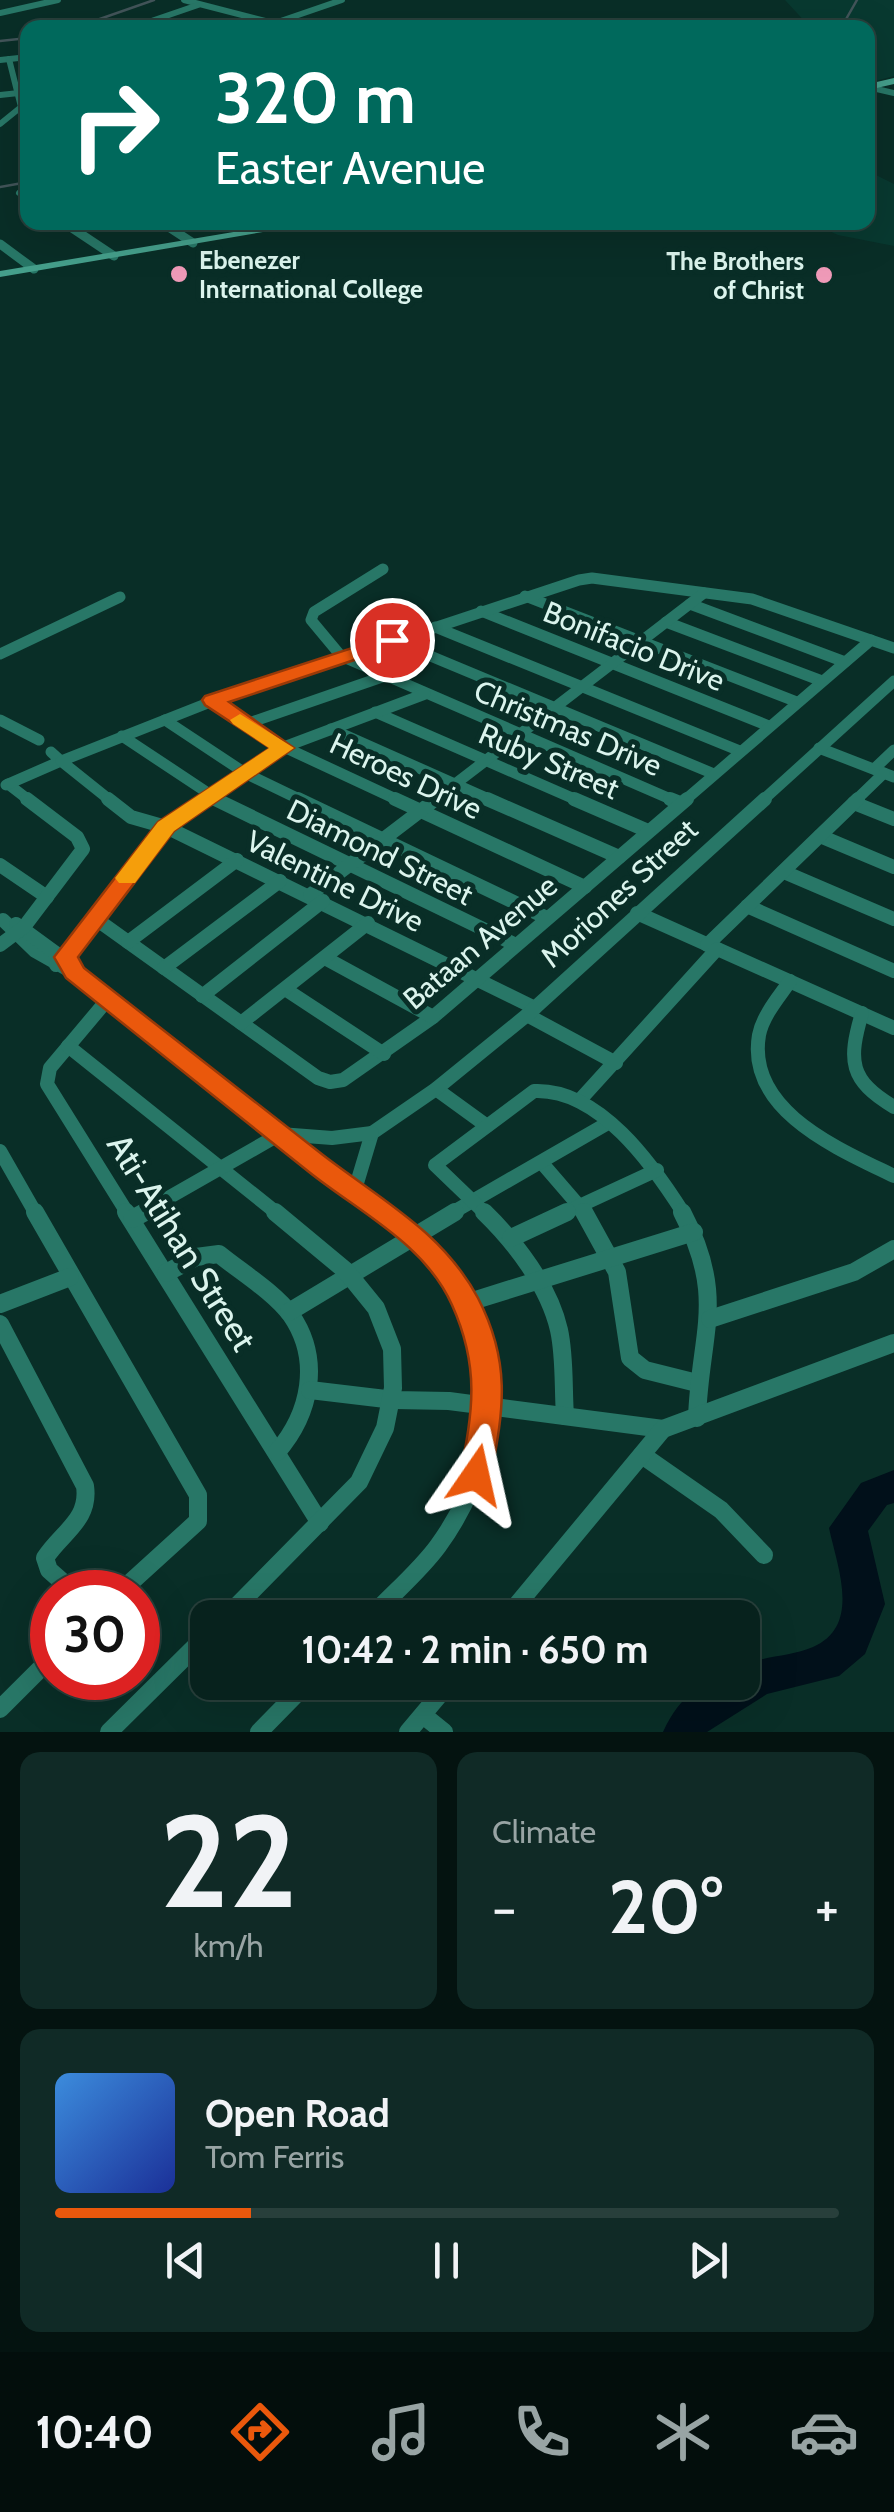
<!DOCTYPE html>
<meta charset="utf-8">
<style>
body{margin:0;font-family:Cabin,sans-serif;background:#102a26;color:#f1f3f6;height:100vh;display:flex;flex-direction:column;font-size:38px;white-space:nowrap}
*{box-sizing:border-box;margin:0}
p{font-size:32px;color:#98a4a4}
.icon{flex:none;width:55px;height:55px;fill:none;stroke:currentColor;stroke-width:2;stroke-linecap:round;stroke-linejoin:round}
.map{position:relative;height:1732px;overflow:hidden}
.sheet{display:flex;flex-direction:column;gap:20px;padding:20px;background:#041310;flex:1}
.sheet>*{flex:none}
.banner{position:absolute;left:20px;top:20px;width:855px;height:210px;border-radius:20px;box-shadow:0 10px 40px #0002,0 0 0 2px #283f3b;background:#00695c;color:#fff;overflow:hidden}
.speed{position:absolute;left:30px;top:1570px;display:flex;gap:20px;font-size:50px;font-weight:700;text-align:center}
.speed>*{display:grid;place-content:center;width:130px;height:130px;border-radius:50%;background:#07221d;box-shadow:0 10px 40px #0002,0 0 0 2px #283f3b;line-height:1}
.speed .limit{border:15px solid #d22;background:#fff;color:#111}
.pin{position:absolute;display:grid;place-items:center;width:85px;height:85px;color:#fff;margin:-42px;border:5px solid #fff;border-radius:50%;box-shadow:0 2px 10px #0007}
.me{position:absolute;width:110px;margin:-55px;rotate:11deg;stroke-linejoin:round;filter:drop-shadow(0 0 8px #0008)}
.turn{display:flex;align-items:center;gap:35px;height:210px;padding:0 30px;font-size:45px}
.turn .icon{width:130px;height:130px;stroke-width:2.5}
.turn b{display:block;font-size:70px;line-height:85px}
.big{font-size:75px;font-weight:700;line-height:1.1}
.sheet .tile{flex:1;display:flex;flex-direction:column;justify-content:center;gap:15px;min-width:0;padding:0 35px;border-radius:20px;background:#102a26}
.sheet .dial{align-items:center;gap:0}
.dial b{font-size:130px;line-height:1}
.song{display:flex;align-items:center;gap:30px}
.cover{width:120px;height:120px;border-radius:15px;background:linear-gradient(135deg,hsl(210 70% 55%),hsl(230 70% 35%))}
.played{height:10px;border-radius:5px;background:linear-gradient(90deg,#ea580c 25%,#283f3b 25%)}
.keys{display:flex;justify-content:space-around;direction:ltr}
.heat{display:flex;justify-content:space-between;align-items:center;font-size:55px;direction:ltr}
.sheet .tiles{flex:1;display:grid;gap:20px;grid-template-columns:1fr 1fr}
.tile:last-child{grid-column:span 2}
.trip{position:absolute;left:190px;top:1600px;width:570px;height:100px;border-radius:20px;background:#07221d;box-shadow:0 10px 40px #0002,0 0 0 2px #283f3b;font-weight:700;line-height:100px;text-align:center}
.tabs{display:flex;height:160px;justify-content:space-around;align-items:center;background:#030e0c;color:#98a4a4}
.tabs .icon{width:70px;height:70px}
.tabs .selected{color:#ea580c}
.tabs b{font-size:45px;color:#f1f3f6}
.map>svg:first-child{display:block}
</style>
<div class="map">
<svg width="894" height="1732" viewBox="0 0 894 1732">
<rect width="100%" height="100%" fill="#092e27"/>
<g fill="#083930">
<polygon points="785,0 894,0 894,76 868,83 868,28 810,27"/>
<polygon points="868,171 894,184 894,246 838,235 812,223 868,222"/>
</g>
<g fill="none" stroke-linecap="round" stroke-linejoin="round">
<g stroke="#425459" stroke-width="2.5">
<polyline points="74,28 154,0"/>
<polyline points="841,28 857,0"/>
<polyline points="0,41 28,38"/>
<polyline points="0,187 28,182"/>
</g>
<path fill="#01101a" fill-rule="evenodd" d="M894,1470V1503L887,1505L868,1531L885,1604L865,1654L839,1676L767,1694L707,1732H663C681,1693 701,1682 742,1682L745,1664C766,1656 792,1656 813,1647C862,1626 837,1566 829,1528L861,1483Z"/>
<g stroke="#287767" stroke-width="6">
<polyline points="184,0 273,23"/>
<polyline points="0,13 58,0"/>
<polyline points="269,25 342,0"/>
<polyline points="131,28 198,5"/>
<polyline points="0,60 28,57"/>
<polyline points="868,87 894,93"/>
<polyline points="0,95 28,92"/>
<polyline points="0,124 21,107 9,59"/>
<polyline points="19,193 28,198"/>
</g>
<g stroke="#287767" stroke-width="9">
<polyline points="63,222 114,256"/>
<polyline points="161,222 193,243"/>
<polyline points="0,244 34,269"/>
</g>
<g stroke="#287767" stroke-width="11">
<polyline points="383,569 314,612 311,620 341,656 675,801"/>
<polyline points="525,596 797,702"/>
<polyline points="690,604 845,662"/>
<polyline points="481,611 769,726"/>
<polyline points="666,622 822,681"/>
<polyline points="435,627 740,751"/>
<polyline points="392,640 714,774"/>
<polyline points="0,654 120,597"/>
<polyline points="213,701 284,747 400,801"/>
<polyline points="375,712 579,801"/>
<polyline points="0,720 39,740"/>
<polyline points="165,720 245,773 303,801"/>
<polyline points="246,724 385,676"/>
<polyline points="331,729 493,801"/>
<polyline points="122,736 220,801"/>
<polyline points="819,748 894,777"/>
<polyline points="874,769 894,750"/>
<polyline points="8,784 30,801"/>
<polyline points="6,785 61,761 51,752"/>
<polyline points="111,801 61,761 213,701 579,580 592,578 752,599 894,648"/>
<polyline points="204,801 284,747 425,694"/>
<polyline points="433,801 704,593"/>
<polyline points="684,801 871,640"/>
<polyline points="762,801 894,681"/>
<polyline points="855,801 884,773"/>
</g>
<g stroke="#287767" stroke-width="14">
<polyline points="208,799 166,827 535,1008"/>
<polyline points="215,799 516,945"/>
<polyline points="298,799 547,918"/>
<polyline points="395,799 585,887"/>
<polyline points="487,799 619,857"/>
<polyline points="574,799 648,831"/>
<polyline points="670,799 680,803"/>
<polyline points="854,803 894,819"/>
<polyline points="820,836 894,867"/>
<polyline points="0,865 47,897"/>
<polyline points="784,872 894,919"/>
<polyline points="310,895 436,799"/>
<polyline points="747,906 894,971"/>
<polyline points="637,913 894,1028"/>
<polyline points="96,919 318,1078 330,1082 343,1080 433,1017 687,799"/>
<polyline points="3,920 35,951 74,973 386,1214"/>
<polyline points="16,924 68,962"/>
<polyline points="128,942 237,860"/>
<polyline points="0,945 24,927 83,849 77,837 27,799"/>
<polyline points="707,945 858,799"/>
<polyline points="325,958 433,1017"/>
<polyline points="56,965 166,827 131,817 108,799"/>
<polyline points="164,968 280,881"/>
<path d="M790,981C779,997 763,1015 759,1035C746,1111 839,1149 894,1176"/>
<polyline points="285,989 384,1054"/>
<polyline points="202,996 323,901"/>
<polyline points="108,999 50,1068 47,1084 128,1214"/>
<path d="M862,1013C848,1061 849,1080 894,1107"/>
<polyline points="527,1015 616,1063"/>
<polyline points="241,1023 368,923"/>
<polyline points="68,1046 278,1214"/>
<polyline points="436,1089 487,1126"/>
<polyline points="579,1101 717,949"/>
<polyline points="0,1151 36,1214"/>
<polyline points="542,1163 586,1214"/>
<polyline points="354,1193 372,1133 436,1089 527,1015 765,799"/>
<polyline points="140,1214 280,1134 332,1138 372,1133"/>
<polyline points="450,1214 608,1123"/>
<path d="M486,1214L435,1165L534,1091C599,1088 653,1165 684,1214"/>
<polyline points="562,1214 657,1170"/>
</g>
<g stroke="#287767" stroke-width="18">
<polyline points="35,1212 198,1495 198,1521 120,1592"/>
<polyline points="126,1212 320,1523"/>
<path d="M484,1212C515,1242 549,1286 559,1330C565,1357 563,1388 565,1416"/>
<polyline points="584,1212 617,1272 630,1358 645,1370 697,1383"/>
<path d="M682,1212C727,1298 700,1332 697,1418"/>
<polyline points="132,1219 145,1212"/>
<polyline points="511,1238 567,1212"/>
<path d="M166,1273L196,1257L219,1254C241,1272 274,1292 291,1315C322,1360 310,1414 277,1452"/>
<polyline points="466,1303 694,1232"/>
<polyline points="0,1304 70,1277"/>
<polyline points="289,1312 455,1212"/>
<polyline points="710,1319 854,1272 894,1249"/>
<path d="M0,1324L85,1486C90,1520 62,1532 45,1558L49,1570L74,1592"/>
<polyline points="310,1390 394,1400 449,1401 663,1429"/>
<polyline points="642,1455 721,1510 764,1555"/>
<polyline points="225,1618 359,1482 385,1428 393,1388 392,1349 376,1308 346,1271 275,1212"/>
<path d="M370,1618C392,1594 419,1572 438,1546C523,1429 497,1294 382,1212"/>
<polyline points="506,1618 663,1429 894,1343"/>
<polyline points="0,1709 52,1657"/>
<polyline points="423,1715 444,1732"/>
<polyline points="109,1732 208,1634"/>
<polyline points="259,1732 308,1682"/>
<polyline points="408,1732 450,1682"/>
</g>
<g fill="#459f8b" fill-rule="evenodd">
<polygon points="894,78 894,84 868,90 868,84"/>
<polygon points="294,222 322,222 0,277 0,271"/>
</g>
</g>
<path fill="#ea580c" stroke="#983908" stroke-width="2.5" d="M392,635L399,636V645L229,702L294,748L174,831L78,957L84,968C164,1030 243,1093 323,1155C380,1199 443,1232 478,1298C511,1362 504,1408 491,1475L486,1484L476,1488L465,1484L460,1475C473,1411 480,1367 452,1305C425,1244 359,1212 309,1172C228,1108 147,1043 66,978L54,957L158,822L270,748L205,705L202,700L205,696Z"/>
<polygon fill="#f59e0b" points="240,714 294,748 174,831 135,883 119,883 115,878 158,822 269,748 233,724 230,720"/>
<g fill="#ef9ab8" stroke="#092e27" stroke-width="4">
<circle cx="179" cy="274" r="10"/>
<circle cx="824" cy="275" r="10"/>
</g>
<g text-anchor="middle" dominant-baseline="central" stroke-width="10" stroke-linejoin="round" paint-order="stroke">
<g font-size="25" font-weight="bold" fill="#dbf4ed" stroke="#092e27" text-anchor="start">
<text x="199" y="260">Ebenezer<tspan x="199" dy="29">International College</tspan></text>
<text x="804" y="261" text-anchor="end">The Brothers<tspan x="804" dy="29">of Christ</tspan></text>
</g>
<g font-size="30" fill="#dbf4ed" stroke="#092e27">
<text transform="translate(634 646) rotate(22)">Bonifacio Drive</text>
<text transform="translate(568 728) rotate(23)">Christmas Drive</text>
<text transform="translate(549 761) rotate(23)">Ruby Street</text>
<text transform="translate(406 776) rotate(25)">Heroes Drive</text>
<text transform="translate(380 852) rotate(26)">Diamond Street</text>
<text transform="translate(335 881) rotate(26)">Valentine Drive</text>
<text transform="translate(619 893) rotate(-43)">Moriones Street</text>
<text transform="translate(480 942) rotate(-40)">Bataan Avenue</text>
</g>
<g font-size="35" fill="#dbf4ed" stroke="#092e27">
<text transform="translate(182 1242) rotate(58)">Ati-Atihan Street</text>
</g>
</g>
</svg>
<div class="speed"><div class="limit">30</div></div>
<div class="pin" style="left:392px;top:640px;background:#d93025"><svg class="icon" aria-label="arrive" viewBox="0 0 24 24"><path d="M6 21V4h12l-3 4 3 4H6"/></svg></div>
<svg class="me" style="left:476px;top:1475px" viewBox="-20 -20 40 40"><path d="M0-17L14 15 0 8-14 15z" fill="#ea580c" stroke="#fff" stroke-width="4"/></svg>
<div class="trip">10:42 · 2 min · 650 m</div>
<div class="banner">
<div class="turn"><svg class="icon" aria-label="right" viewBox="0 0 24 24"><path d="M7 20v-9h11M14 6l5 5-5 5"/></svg><div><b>320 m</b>Easter Avenue</div></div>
</div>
</div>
<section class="sheet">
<div class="tiles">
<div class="tile dial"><b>22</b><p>km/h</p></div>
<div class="tile"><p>Climate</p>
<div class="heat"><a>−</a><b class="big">20°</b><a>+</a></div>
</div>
<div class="tile">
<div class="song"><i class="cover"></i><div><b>Open Road</b><p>Tom Ferris</p></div></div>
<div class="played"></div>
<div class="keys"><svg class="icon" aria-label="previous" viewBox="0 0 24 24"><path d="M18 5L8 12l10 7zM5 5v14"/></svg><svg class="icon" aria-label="pause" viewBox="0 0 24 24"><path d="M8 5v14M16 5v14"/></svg><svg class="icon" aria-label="next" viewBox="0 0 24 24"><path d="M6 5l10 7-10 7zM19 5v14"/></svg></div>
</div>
</div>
</section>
<nav class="tabs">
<b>10:40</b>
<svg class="icon selected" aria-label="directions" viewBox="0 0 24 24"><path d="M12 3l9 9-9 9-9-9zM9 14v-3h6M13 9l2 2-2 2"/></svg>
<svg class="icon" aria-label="music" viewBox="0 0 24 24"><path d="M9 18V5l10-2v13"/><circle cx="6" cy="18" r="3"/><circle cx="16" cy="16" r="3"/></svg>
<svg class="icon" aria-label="phone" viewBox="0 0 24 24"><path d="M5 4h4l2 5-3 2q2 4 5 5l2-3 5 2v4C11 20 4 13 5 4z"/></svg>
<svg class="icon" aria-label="climate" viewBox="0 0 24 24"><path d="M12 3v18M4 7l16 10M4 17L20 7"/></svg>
<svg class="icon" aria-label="car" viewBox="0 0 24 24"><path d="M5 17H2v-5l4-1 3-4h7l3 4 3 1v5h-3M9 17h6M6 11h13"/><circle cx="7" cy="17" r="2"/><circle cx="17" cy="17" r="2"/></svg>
</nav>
